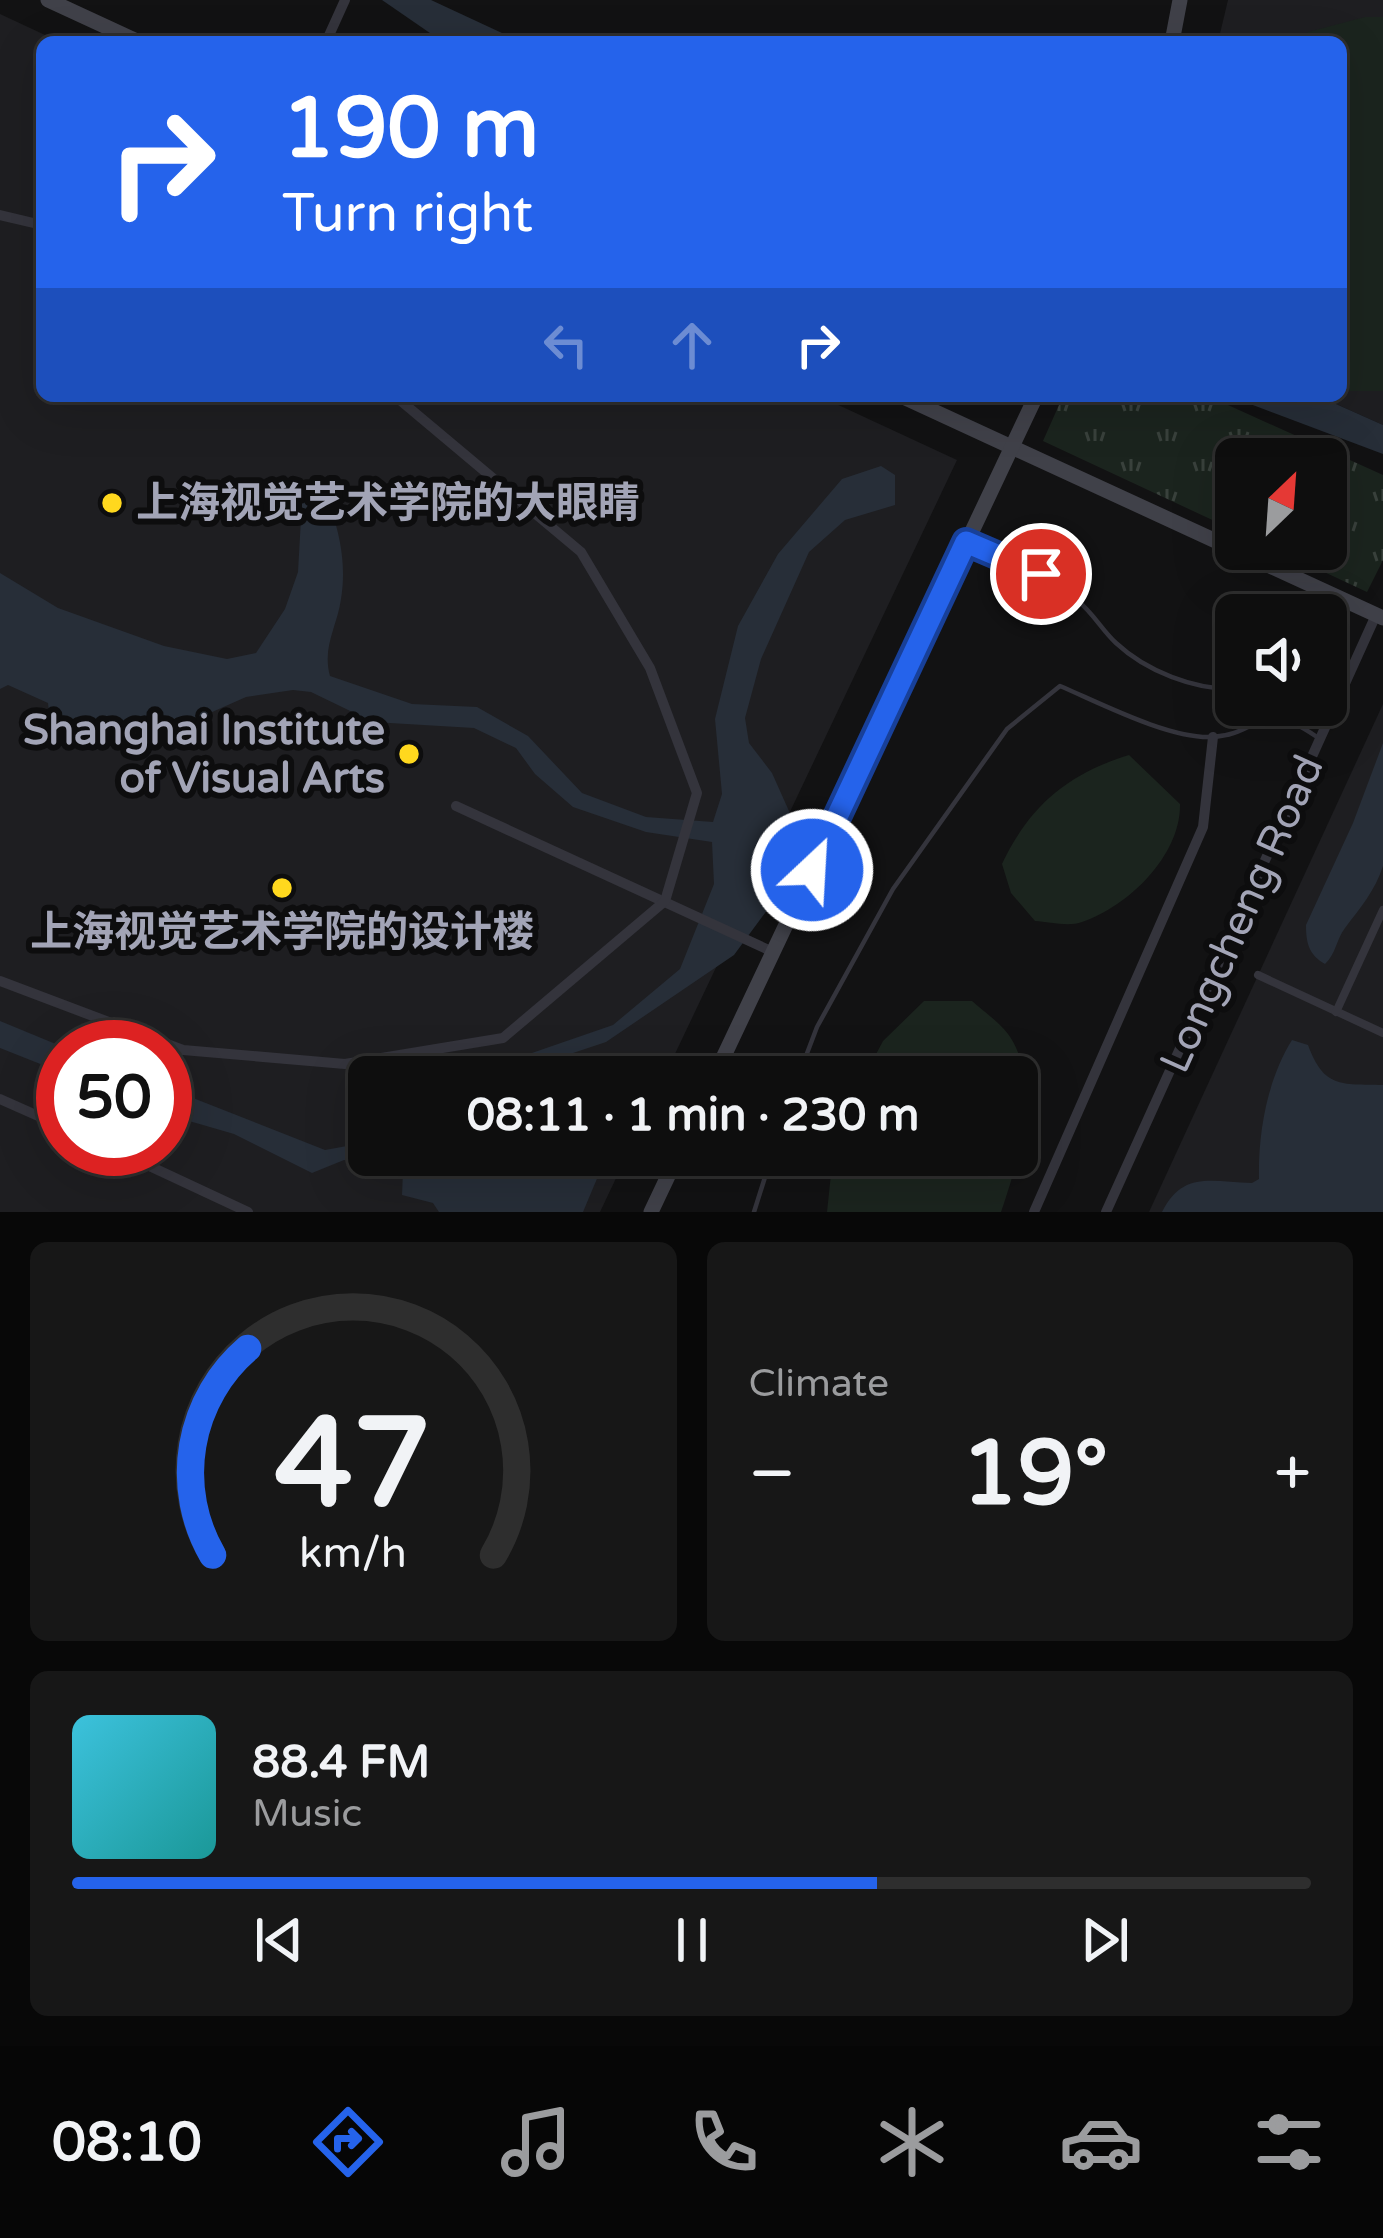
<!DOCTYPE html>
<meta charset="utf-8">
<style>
body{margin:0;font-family:"Varela Round","Noto Sans SC",sans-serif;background:#171717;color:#f1f3f6;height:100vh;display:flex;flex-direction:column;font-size:45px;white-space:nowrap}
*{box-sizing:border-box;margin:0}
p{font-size:39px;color:#9b9c9e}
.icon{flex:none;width:66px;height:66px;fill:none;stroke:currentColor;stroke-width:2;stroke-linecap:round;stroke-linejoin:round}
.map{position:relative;height:1212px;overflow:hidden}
.details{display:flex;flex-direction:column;gap:30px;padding:30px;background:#080808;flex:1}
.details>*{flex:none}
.hud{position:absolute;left:36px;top:36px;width:1311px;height:366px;border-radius:18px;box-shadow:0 12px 48px #0002,0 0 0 3px #2e2e2e;background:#2563eb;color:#fff;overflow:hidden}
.needle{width:78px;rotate:25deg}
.tools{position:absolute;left:1215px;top:438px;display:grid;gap:24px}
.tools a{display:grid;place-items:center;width:132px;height:132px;border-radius:18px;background:#0e0e0e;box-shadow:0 12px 48px #0002,0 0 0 3px #2e2e2e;font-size:60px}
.speed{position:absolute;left:36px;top:1020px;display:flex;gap:24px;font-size:60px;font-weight:700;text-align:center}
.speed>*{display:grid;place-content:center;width:156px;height:156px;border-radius:50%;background:#0e0e0e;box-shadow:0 12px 48px #0002,0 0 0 3px #2e2e2e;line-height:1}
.speed .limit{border:18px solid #d22;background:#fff;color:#111}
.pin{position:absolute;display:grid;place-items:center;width:102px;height:102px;color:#fff;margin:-51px;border:6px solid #fff;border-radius:50%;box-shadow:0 3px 12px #0007}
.me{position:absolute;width:132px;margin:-66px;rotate:25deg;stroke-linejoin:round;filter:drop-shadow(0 0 9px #0008)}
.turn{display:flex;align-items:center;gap:42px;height:252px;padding:0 48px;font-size:54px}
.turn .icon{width:156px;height:156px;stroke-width:2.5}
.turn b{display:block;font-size:84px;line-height:102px}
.lanes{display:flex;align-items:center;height:114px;padding:0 48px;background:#0003;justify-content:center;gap:60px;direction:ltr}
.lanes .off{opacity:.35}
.big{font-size:90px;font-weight:800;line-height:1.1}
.details .tile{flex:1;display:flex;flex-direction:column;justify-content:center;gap:18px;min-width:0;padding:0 42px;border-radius:18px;background:#171717}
.details .dial{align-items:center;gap:0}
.dial svg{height:312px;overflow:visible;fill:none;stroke:#2e2e2e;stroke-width:7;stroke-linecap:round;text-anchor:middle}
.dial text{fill:#f1f3f6;stroke:none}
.song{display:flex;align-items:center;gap:36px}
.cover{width:144px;height:144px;border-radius:18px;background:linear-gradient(135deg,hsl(190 70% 55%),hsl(180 70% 35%))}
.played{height:12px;border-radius:6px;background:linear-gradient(90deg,#2563eb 65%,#2e2e2e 65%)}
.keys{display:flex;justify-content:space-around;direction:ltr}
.heat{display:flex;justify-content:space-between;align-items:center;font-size:66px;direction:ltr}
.details .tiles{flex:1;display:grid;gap:30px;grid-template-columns:1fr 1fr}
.tile:last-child{grid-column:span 2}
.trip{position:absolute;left:348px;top:1056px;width:690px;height:120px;border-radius:18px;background:#0e0e0e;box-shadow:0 12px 48px #0002,0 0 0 3px #2e2e2e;font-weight:800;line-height:120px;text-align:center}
.dock{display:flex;height:192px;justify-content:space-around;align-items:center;background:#060606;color:#9b9c9e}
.dock .icon{width:84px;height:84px}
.dock .selected{color:#2563eb}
.dock b{font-size:54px;color:#f1f3f6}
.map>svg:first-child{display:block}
</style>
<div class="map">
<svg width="1383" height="1212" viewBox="0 0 1383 1212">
<defs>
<pattern id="park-tufts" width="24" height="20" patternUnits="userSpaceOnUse" patternTransform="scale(3)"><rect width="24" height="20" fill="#1b241e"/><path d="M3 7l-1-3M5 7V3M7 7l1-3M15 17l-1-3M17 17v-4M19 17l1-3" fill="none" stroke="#39413c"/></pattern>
</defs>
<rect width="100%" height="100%" fill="#121213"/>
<g fill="#1e1e21" fill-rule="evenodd">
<polygon points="1228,0 1383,0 1383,425 1318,396 1341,396 1341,42 1218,42"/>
<path d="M0,14L60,42H42V396H819L957,460L664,1077H369V1155H627L600,1212H0ZM63,1047H165V1149H63Z"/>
<polygon points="1383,704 1383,1212 1149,1212"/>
</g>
<g fill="#1b241e">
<polygon points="1365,17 1383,17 1383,391 1341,391 1341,42 1290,42 1308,32"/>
<path d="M1129,755L1180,804C1181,855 1129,906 1082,922C1069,927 1049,922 1035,921L1011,893L1002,864C1030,805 1068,774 1129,755Z"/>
<path d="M924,1001H972C983,1011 999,1022 1008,1034C1042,1080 1018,1163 1001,1212H827L833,1155H1017V1077H864L883,1041Z"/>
</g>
<polygon fill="url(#park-tufts)" points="1063,396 1208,396 1383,475 1383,560 1367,592 1275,549 1326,549 1326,459 1236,459 1236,531 1043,441"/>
<g fill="#272e38">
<polygon points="382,0 431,0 521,42 443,42"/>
<polygon points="1229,396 1318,396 1383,425 1383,454"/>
<path d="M881,466L895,475V505L845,520L809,552L761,659L745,718L749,743L772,773L801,838L796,871L734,955L606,1042L555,1059L533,1077H498L500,1064L613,1025L680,969L714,884L712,842L646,832L573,807L535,774L516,748L474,728L373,722L311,692L293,690L246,697L176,728L149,731L72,725L49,712L48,703L8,685L0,689V573L58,608L164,646L227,659L256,653L285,609L298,572L303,483L325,493C339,528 347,562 341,599C337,627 322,647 330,676L412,704L477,707L528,736L582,793L646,817L713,822L722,794L715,719L738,626L778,554L842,479Z"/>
<path d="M1383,743V866C1375,891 1360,908 1345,928C1336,940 1336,954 1325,964C1309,955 1306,943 1306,925L1353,823Z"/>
<polygon points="0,1021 63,1047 63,1073 0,1048"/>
<path d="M1292,1040L1308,1045C1324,1088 1340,1084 1383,1085V1212H1162C1183,1170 1212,1182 1252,1183L1259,1179C1258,1133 1267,1080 1292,1040Z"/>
<polygon points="165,1087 325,1150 369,1142 369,1155 405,1155 398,1163 368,1165 344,1160 312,1173 234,1134 165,1114"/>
<polygon points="465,1155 603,1155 604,1162 583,1212 439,1212 433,1203 402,1195 403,1171 418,1176 438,1168 450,1177"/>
</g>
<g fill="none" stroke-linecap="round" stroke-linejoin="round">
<g stroke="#34343c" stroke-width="4.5">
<path d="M971,544C1008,560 1047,574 1078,601C1093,613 1102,630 1116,643C1146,671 1194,690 1236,689"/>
<path d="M798,1077L817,1027L893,889L1007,729L1060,686C1100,703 1169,739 1212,737C1261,735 1259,696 1317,737"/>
<polyline points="754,1212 772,1155"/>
</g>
<g stroke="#34343c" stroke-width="8">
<polyline points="1258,975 1383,1033"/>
<polyline points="1336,1012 1383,910"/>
</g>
<g stroke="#34343c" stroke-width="10">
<polyline points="326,42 345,0"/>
<polyline points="0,215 42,225"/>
<polyline points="456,806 773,952"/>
<polyline points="0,981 183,1050 345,1064 503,1038 665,901 697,793 650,668 581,552 395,396"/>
<polyline points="0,1099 63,1127"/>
<polyline points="113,1149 248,1212"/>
<polyline points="1034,1212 1203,827 1213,737"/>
<polyline points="1106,1212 1376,615"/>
</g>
<g stroke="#404149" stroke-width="15">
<polyline points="48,0 139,42"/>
<polyline points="1172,42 1180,0"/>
<polyline points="901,396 1383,618"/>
<polyline points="714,1077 1036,396"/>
<polyline points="651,1212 678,1155"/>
</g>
</g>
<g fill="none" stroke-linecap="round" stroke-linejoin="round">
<g stroke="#184099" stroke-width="30">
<polyline id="route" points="812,870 966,542 1041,574"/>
</g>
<use href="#route" stroke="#2563eb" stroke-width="21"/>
</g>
<g fill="#ffd81e" stroke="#0d0d0e" stroke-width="4.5">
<circle cx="112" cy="503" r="12"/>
<circle cx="409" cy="754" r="12"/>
<circle cx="282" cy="888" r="12"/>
</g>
<g text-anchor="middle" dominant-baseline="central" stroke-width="12" stroke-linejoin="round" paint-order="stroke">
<g font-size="42" font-weight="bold" fill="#a2a4b6" stroke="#0d0d0e" text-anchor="start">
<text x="136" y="503">上海视觉艺术学院的大眼睛</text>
<text x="385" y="730" text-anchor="end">Shanghai Institute<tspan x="385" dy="48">of Visual Arts</tspan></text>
<text x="282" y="932" text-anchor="middle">上海视觉艺术学院的设计楼</text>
</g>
<g font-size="42" fill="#a2a4b6" stroke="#0d0d0e">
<text transform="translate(1242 914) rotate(-66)">Longcheng Road</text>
</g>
</g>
</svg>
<div class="tools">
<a><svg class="needle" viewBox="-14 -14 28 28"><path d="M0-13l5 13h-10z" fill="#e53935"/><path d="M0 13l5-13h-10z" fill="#9b9c9e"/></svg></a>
<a><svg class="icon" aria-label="sound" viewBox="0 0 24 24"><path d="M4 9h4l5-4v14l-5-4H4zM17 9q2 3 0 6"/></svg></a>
</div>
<div class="speed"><div class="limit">50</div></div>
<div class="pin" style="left:1041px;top:574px;background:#d93025"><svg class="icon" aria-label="arrive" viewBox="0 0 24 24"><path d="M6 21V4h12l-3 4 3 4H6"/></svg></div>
<svg class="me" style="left:812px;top:870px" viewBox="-20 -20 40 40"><circle r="17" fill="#2563eb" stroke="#fff" stroke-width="3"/><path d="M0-11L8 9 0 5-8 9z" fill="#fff"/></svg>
<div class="trip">08:11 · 1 min · 230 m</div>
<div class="hud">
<div class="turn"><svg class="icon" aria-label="right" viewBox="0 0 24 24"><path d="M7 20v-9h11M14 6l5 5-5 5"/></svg><div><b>190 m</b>Turn right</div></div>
<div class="lanes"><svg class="icon off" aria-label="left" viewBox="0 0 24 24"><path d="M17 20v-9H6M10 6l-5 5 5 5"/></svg><svg class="icon off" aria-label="ahead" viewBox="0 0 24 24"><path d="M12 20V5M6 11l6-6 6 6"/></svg><svg class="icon" aria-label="right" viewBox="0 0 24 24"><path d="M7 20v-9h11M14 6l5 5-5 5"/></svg></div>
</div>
</div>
<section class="details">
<div class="tiles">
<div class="tile dial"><svg viewBox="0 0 100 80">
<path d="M14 69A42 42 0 1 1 86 69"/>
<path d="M14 69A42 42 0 0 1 23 16" stroke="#2563eb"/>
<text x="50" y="56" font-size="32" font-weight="700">47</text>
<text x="50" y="72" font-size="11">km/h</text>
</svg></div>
<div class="tile"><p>Climate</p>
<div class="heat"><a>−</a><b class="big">19°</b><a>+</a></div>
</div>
<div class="tile">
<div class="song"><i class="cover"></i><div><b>88.4 FM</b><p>Music</p></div></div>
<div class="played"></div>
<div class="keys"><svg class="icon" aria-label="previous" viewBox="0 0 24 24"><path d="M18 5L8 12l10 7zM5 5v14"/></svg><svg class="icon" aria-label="pause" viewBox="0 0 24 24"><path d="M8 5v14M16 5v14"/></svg><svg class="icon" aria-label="next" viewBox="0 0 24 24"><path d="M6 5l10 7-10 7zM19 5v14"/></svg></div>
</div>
</div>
</section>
<nav class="dock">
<b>08:10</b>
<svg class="icon selected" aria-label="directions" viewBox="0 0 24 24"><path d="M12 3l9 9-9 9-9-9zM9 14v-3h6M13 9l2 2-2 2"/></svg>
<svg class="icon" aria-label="music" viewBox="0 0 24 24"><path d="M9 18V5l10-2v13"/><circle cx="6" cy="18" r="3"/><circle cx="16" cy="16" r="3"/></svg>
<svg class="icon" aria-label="phone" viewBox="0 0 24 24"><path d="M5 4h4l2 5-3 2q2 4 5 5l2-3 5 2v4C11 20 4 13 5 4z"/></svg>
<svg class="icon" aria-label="climate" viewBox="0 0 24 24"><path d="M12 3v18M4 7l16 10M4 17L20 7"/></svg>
<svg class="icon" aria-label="car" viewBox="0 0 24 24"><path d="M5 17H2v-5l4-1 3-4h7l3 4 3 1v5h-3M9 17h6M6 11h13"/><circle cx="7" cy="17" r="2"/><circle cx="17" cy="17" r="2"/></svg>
<svg class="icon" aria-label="filters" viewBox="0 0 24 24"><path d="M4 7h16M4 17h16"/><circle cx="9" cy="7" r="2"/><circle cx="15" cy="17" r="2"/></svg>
</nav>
